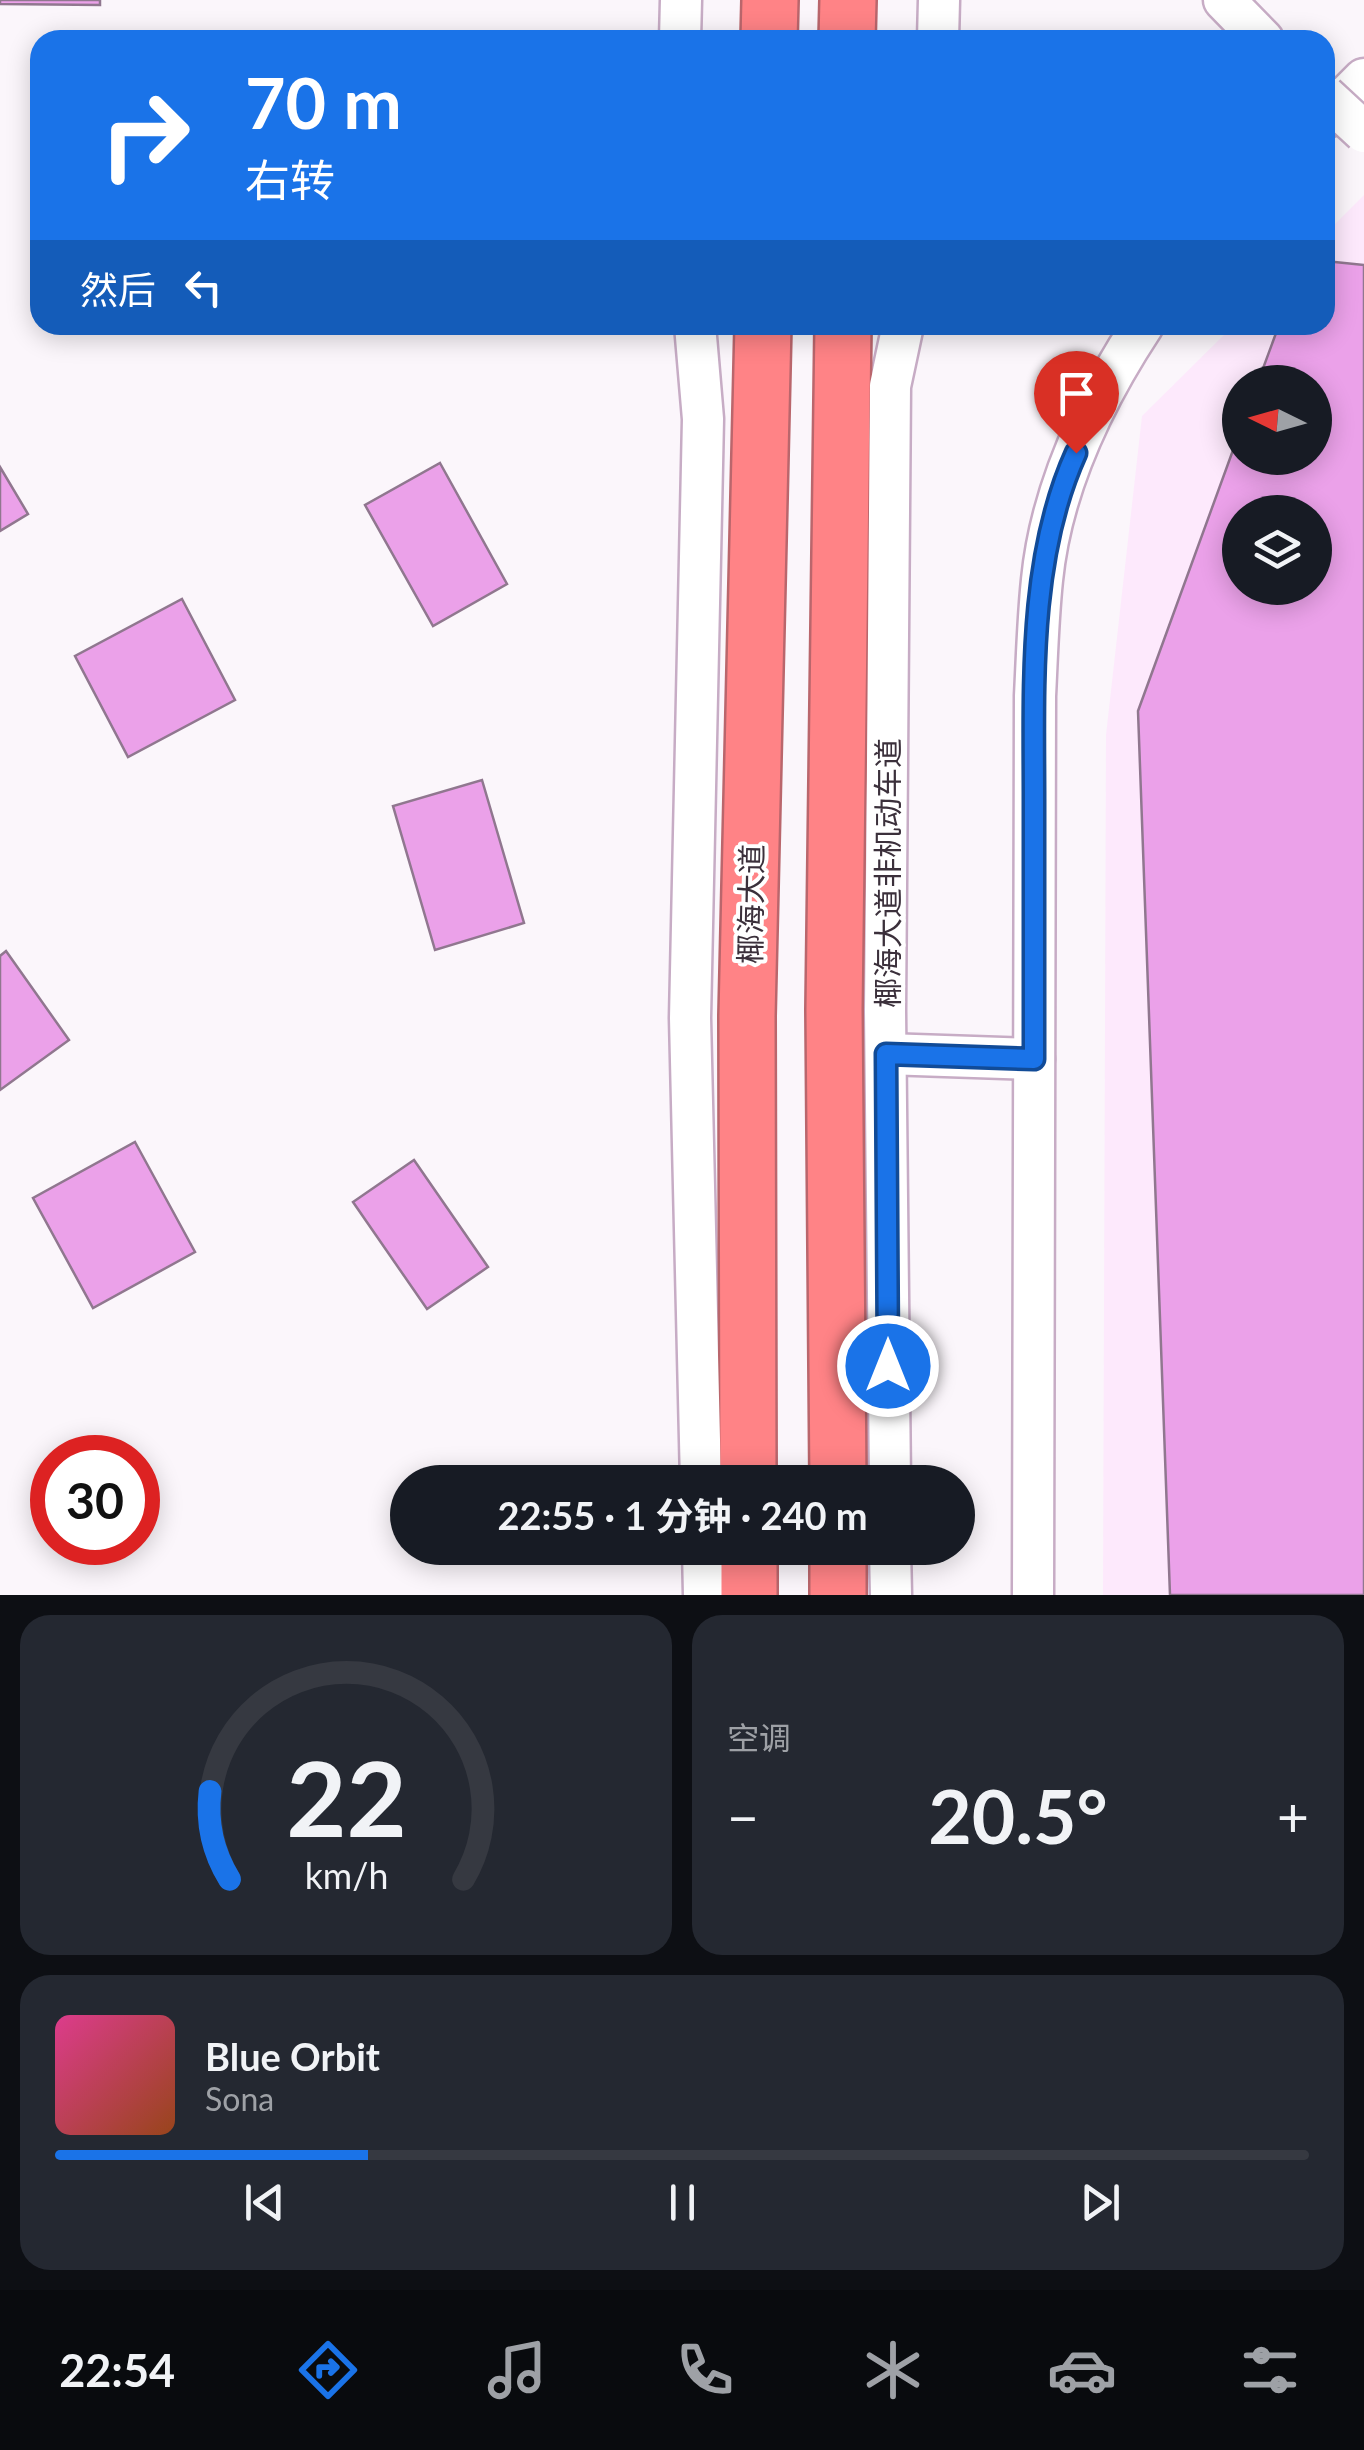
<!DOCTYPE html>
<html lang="zh">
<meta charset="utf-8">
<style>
body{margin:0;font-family:Lato,"Noto Sans SC",sans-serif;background:#242831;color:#f1f3f6;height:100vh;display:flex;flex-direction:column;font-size:38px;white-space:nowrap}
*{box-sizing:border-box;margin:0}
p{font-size:32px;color:#9ea1a6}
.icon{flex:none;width:55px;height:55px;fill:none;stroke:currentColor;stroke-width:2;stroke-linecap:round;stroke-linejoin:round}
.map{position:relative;height:1595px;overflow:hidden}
.side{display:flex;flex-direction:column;gap:20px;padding:20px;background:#0d0f14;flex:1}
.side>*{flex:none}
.hud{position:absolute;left:30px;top:30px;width:1305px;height:305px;border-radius:30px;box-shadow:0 5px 25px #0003;background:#1a73e8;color:#fff;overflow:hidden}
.needle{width:65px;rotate:275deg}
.fabs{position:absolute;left:1222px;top:365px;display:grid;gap:20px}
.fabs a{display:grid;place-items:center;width:110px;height:110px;border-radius:50%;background:#171b24;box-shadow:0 5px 25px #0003;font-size:50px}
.speed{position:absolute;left:30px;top:1435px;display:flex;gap:20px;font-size:50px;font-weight:700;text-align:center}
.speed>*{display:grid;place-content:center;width:130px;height:130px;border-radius:50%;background:#171b24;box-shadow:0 5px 25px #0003;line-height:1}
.speed .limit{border:15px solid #d22;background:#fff;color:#111}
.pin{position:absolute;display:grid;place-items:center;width:85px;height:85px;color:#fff;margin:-102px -42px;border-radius:50% 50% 50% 0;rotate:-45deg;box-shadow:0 0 10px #0007}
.pin .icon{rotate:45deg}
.me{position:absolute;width:110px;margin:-55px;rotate:0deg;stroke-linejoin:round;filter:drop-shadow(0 0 8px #0008)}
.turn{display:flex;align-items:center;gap:35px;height:210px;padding:0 50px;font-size:45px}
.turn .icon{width:130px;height:130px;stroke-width:2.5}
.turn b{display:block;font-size:70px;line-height:85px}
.then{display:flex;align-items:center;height:95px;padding:0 50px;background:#0003;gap:20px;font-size:38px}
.big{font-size:75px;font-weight:700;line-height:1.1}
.side .card{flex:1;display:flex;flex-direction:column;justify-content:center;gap:15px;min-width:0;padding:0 35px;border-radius:30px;background:#242831}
.side .dial{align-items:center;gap:0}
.dial svg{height:260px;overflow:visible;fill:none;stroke:#363941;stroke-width:7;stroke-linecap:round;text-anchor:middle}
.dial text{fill:#f1f3f6;stroke:none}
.song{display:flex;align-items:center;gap:30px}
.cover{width:120px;height:120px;border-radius:15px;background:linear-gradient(135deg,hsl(330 70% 55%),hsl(20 70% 35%))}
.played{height:10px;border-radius:5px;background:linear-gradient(90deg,#1a73e8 25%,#363941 25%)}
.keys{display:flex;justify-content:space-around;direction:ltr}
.heat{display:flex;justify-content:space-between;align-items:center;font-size:55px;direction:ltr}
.side .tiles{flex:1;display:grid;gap:20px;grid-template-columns:1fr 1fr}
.card:last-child{grid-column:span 2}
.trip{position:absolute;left:390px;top:1465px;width:585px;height:100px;border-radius:50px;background:#171b24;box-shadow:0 5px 25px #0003;font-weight:700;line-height:100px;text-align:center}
.dock{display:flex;height:160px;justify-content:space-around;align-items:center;background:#090b0e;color:#9ea1a6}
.dock .icon{width:70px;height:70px}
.dock .active{color:#1a73e8}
.dock b{font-size:45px;color:#f1f3f6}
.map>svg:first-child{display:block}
</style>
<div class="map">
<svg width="1364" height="1595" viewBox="0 0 1364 1595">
<rect width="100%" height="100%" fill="#fbf6fb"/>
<path fill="#fde9fc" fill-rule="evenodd" d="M1364,195V1595H1103L1106,735L1142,416L1234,325H1325V234ZM1240,382H1315V458H1240ZM1240,512H1315V588H1240Z"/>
<g fill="#eba1e9" stroke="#90778f" stroke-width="2.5" fill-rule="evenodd">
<polygon points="0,0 100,0 100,5 0,4"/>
<path d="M1325,261L1364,265V1595H1170L1138,711L1240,431V458H1315V382H1258L1279,325H1325ZM1240,512H1315V588H1240Z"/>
<polygon points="440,463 507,584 433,626 365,505"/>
<polygon points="0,467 28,514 0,531"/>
<polygon points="182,599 235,700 128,757 75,656"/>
<polygon points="482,780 524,923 435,950 393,806"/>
<polygon points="6,951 69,1040 0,1090 0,956"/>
<polygon points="135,1142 195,1252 93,1308 33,1198"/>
<polygon points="414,1160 488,1267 427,1309 353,1202"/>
</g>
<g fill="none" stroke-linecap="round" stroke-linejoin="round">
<g stroke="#c7acc5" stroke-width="45">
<g id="minor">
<polyline points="1224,0 1263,40"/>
<polyline points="680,40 681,0"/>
<polyline points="938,40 939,0"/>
<polyline points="1325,118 1364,79"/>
<polyline points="695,325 703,419 690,1018 701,1482"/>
<polyline points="886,1054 1034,1059"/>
<polyline points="890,1482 885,1011 890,386 903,325"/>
<polyline points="703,1548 704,1595"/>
<polyline points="890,1548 891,1595"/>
<path d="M1033,1595L1035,696C1037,657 1038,618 1042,580C1051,489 1093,401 1143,325"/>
</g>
</g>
<g stroke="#ba666c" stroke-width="60">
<g id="highway">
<polyline points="769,40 770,0"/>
<polyline points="847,40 848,0"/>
<polyline points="748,1482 747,1016 763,325"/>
<polyline points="838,1482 834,1009 843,325"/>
<polyline points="749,1548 749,1595"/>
<polyline points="838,1548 838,1595"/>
</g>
</g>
<use href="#minor" stroke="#fff" stroke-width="40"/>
<use href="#highway" stroke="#ff8386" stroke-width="55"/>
<g stroke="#c7acc5" stroke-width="45" stroke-linecap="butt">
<polyline id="minor-bridge" points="1325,96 1364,132"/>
</g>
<use href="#minor-bridge" stroke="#fff" stroke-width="40"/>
</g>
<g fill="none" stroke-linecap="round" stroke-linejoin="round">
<g stroke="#114b97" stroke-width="25">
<path id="route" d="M888,1366L886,1054L1034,1059C1034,972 1034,886 1034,799C1034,686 1028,559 1076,453"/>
</g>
<use href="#route" stroke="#1a73e8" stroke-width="18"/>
</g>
<g text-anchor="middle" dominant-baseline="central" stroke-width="8" stroke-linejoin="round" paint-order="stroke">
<g font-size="30" fill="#3b303b" stroke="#fff">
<text transform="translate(887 873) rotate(-90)">椰海大道非机动车道</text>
<text transform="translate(750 904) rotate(-89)">椰海大道</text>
</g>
</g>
</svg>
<div class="fabs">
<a><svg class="needle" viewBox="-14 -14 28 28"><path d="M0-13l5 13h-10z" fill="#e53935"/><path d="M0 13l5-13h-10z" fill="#9ea1a6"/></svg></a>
<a><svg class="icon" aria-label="layers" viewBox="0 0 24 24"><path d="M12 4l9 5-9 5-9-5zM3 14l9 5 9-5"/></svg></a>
</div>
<div class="speed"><div class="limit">30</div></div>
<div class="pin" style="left:1076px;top:453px;background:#d93025"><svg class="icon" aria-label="arrive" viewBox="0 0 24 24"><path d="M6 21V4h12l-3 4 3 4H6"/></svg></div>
<svg class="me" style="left:888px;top:1366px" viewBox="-20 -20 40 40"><circle r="17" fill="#1a73e8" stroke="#fff" stroke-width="3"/><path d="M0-11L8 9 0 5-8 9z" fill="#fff"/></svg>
<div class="trip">22:55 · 1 分钟 · 240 m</div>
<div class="hud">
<div class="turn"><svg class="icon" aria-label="right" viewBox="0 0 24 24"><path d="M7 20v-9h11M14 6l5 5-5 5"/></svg><div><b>70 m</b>右转</div></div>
<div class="then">然后<svg class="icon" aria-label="left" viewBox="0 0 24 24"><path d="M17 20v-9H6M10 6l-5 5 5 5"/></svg></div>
</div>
</div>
<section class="side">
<div class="tiles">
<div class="card dial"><svg viewBox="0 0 100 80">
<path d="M14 69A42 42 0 1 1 86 69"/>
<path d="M14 69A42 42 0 0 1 8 42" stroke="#1a73e8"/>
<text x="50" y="56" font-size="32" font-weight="700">22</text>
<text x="50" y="72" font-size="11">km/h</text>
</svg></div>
<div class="card"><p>空调</p>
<div class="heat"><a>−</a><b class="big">20.5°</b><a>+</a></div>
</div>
<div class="card">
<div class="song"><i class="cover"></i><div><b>Blue Orbit</b><p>Sona</p></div></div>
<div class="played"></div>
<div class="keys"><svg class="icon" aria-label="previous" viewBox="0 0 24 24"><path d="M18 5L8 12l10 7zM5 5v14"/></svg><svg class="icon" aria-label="pause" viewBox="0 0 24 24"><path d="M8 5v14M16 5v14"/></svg><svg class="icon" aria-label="next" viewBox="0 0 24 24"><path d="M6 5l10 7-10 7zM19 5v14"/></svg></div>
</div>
</div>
</section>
<nav class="dock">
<b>22:54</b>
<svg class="icon active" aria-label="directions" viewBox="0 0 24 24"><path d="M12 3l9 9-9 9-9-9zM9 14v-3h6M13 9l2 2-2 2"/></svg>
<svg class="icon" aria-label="music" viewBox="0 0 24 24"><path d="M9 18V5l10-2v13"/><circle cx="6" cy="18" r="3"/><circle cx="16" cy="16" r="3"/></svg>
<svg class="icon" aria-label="phone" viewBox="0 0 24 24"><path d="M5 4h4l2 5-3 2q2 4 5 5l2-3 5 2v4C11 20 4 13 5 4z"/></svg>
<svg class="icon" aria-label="climate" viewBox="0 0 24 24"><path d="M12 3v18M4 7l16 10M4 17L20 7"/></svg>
<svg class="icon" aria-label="car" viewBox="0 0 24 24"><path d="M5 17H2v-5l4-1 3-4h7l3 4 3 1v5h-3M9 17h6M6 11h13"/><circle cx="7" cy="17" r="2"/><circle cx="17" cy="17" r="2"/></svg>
<svg class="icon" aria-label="filters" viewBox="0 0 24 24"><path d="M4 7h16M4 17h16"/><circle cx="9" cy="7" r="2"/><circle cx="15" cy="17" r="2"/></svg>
</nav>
